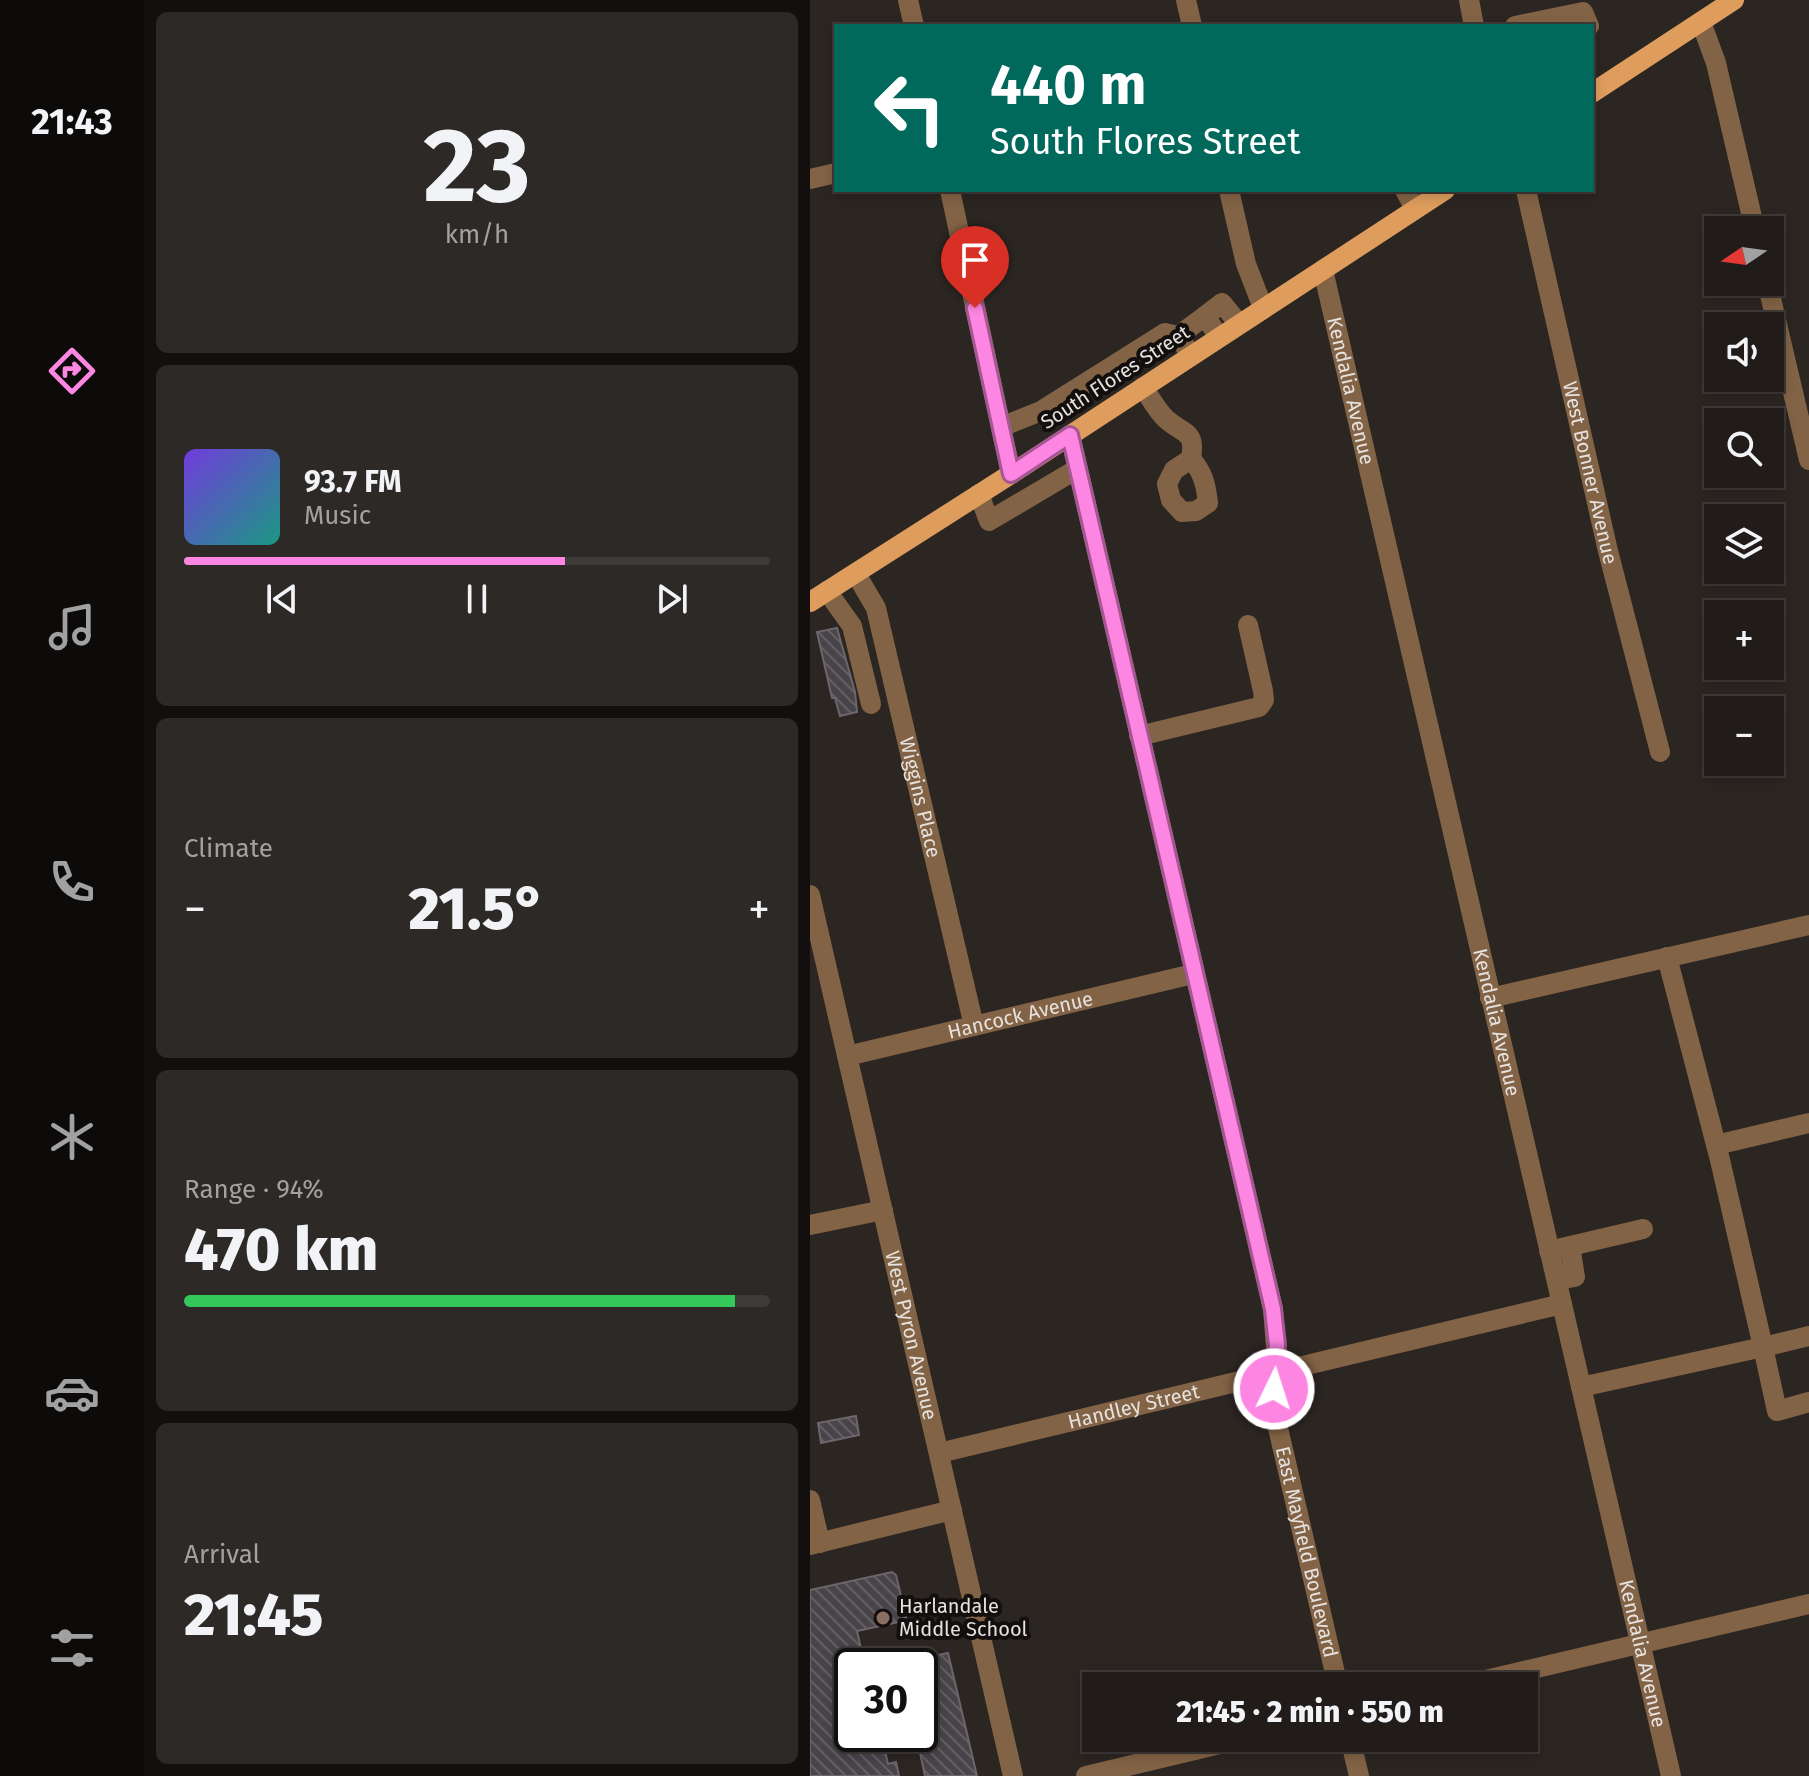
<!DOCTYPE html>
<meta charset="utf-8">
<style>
body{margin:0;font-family:"Fira Sans",sans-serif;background:#2d2927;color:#f1f3f6;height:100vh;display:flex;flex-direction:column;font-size:30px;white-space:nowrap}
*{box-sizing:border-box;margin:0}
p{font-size:26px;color:#a2a1a2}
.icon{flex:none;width:44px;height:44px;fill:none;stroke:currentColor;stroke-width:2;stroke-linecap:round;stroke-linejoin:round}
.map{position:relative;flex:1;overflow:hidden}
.panel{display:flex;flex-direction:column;gap:12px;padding:12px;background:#120f0e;width:666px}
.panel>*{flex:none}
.hud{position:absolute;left:24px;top:24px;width:760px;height:168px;border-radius:0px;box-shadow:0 4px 12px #0003,0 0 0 2px #3e3a39;background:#00695c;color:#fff;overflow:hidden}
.needle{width:52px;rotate:257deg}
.tools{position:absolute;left:894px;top:216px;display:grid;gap:16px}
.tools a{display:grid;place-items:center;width:80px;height:80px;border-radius:0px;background:#211c1a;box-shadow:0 4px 12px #0003,0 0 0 2px #3e3a39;font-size:40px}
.speed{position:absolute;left:24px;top:1648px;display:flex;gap:16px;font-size:40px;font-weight:700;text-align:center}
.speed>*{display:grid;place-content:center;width:104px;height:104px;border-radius:50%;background:#211c1a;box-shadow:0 4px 12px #0003,0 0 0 2px #3e3a39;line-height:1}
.speed .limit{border:4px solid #111;border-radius:12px;background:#fff;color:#111}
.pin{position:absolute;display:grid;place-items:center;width:68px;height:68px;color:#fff;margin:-82px -34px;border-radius:50% 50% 50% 0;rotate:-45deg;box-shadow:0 0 8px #0007}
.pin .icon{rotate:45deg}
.me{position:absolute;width:88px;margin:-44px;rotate:4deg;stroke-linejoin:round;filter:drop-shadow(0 0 6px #0008)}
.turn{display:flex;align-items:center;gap:28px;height:168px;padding:0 24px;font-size:36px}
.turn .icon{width:104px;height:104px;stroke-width:2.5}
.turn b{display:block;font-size:56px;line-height:68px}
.big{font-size:60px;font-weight:800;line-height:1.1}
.panel .tile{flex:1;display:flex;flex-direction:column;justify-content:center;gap:12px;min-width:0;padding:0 28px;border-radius:12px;background:#2d2927}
.panel .dial{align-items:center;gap:0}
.dial b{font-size:104px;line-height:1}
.song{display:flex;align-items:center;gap:24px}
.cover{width:96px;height:96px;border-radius:12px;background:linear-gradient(135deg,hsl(260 70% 55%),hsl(170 70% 35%))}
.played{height:8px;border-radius:4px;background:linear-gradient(90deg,#fd86e2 65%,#3e3a39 65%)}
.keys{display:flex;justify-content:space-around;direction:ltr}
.heat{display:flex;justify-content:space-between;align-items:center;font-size:44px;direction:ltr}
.charge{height:12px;border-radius:6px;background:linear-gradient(90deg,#34c759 94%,#3e3a39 0)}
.trip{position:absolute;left:272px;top:1672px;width:456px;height:80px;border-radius:0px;background:#211c1a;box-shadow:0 4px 12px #0003,0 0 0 2px #3e3a39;font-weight:800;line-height:80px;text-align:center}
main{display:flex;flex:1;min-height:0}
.dock{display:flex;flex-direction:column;width:144px;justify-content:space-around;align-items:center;background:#0d0b0a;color:#a2a1a2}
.dock .icon{width:56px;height:56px}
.dock .current{color:#fd86e2}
.dock b{font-size:36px;color:#f1f3f6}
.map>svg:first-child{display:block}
</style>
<main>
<nav class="dock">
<b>21:43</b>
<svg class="icon current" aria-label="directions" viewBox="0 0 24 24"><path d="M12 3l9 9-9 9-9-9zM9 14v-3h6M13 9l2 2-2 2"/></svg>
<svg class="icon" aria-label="music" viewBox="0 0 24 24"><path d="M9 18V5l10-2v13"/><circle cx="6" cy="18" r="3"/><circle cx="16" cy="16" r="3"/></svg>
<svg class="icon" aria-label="phone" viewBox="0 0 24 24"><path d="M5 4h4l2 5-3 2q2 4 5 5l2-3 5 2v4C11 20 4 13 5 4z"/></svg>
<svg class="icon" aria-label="climate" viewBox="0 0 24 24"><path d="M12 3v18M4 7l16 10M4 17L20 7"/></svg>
<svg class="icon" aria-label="car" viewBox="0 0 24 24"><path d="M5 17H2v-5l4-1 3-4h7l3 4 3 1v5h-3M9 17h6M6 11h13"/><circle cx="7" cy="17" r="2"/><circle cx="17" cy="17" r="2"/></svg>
<svg class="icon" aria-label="filters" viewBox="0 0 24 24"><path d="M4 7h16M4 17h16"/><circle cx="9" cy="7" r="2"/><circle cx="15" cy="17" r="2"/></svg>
</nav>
<section class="panel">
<div class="tile dial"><b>23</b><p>km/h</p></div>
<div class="tile">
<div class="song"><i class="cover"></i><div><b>93.7 FM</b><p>Music</p></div></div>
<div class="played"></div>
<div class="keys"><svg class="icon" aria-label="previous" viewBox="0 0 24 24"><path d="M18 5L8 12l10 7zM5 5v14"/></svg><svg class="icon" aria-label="pause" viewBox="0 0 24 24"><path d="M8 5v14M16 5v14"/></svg><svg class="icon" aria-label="next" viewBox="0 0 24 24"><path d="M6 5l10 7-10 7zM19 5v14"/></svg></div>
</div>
<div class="tile"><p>Climate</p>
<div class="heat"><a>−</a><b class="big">21.5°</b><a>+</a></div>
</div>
<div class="tile"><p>Range · 94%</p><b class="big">470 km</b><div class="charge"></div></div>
<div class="tile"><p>Arrival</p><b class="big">21:45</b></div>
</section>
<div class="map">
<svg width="999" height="1776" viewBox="0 0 999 1776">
<defs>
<pattern id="building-back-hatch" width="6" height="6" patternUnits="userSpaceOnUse" patternTransform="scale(2)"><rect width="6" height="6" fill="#494449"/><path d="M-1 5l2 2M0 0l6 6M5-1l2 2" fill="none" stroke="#635f63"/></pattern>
</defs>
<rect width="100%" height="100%" fill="#2c2622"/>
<g fill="url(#building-back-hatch)" stroke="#6c666c" stroke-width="2">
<polygon points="27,628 45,692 47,712 30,716 25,698 22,698 7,632"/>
<polygon points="46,1416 49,1435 11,1443 8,1423"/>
<polygon points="82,1572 86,1575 96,1617 93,1621 47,1631 55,1666 42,1666 42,1734 71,1734 78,1764 86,1762 89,1776 0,1776 0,1590"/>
<polygon points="138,1653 167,1776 115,1776 106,1734 110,1734 110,1659"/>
</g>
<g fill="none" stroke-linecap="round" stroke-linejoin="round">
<g stroke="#836345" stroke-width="20">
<polyline points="98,0 104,26"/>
<polyline points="376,0 382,26"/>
<polyline points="659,0 664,26"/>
<polyline points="891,22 906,63 945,230"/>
<polyline points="705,26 773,12 779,26"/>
<polyline points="0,179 26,173"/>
<polyline points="140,190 201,474"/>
<polyline points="419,190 436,264 453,308"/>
<polyline points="595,190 605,209"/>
<path id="s1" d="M716,190L798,551L850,752"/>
<path id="s2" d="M513,270L861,1776"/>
<polyline points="957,282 999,460"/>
<polyline points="395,316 412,303 429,324"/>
<polyline points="368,336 395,316 409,337"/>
<path d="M333,387C340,397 347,411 356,419C374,435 386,430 381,459L364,470L357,484L361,500L372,512L386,511L398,503C396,485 393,472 381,459"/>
<polyline points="191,427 231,411 355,333 368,336 381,355"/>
<path id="s3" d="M260,435L463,1309L467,1361L465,1415L528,1686"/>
<polyline points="169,494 179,521 267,469"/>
<path id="s4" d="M46,574L66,608L164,1026"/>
<polyline points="17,591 42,626 61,704"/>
<polyline points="329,736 449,707 454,700 453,691 438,625"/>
<path id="s5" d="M0,895L203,1776"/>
<polyline points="680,998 999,925"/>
<path id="s6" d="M37,1056L383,974"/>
<polyline points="906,1145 999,1123"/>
<polyline points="0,1225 73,1210"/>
<polyline points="739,1251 833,1229"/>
<polyline points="747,1280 765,1277 760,1246"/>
<polyline points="999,1336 953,1347 967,1411 999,1402"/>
<polyline points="771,1387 953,1347 910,1160 857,957"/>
<path id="s7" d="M129,1453L752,1304"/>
<polyline points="0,1500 10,1543"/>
<polyline points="0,1545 142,1510"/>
<polyline points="650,1686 999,1604"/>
<polyline points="540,1738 549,1776"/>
<polyline points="276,1776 435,1738"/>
</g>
<g stroke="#df9d5d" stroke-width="20">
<polyline points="782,93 924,0"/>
<polyline points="0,602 201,474 635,190"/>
</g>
</g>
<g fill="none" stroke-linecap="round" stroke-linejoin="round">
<g stroke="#a45793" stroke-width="20">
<polyline id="route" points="165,308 201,474 260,435 463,1309 467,1345 464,1389"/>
</g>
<use href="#route" stroke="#fd86e2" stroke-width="14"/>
</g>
<circle fill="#8d6e63" stroke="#120f0e" stroke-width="3" cx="73" cy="1618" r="8"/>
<g text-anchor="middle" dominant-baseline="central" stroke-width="8" stroke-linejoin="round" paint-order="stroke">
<g font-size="20" fill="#e6e2df" stroke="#120f0e">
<text transform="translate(305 377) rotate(-33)">South Flores Street</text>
<text stroke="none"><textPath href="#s2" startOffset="124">Kendalia Avenue</textPath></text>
<text stroke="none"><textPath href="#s1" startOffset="290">West Bonner Avenue</textPath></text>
<text stroke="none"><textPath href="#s4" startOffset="234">Wiggins Place</textPath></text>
<text stroke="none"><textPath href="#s6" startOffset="178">Hancock Avenue</textPath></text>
<text stroke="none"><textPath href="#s2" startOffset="772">Kendalia Avenue</textPath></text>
<text stroke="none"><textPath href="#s5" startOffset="452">West Pyron Avenue</textPath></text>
<text stroke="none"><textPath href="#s7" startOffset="200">Handley Street</textPath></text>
<text stroke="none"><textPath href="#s3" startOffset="1144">East Mayfield Boulevard</textPath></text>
<text stroke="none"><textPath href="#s2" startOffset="1420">Kendalia Avenue</textPath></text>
</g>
<g font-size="20" fill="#e6e2df" stroke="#120f0e" text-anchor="start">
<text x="89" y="1606">Harlandale<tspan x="89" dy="23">Middle School</tspan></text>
</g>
</g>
</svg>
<div class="tools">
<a><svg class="needle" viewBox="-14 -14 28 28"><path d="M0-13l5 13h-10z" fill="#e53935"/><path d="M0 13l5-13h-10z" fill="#a2a1a2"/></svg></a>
<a><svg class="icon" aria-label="sound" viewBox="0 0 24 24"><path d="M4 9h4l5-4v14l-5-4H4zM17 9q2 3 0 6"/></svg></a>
<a><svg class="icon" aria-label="search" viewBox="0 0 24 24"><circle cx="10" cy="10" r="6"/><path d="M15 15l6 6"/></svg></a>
<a><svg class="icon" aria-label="layers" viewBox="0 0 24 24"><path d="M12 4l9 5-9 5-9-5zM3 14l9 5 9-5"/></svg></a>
<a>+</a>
<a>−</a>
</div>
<div class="speed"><div class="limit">30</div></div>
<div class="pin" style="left:165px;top:308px;background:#d93025"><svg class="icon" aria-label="arrive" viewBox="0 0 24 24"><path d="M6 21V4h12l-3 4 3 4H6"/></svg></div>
<svg class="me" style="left:464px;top:1389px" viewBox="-20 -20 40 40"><circle r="17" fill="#fd86e2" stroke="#fff" stroke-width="3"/><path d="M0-11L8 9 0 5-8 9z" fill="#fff"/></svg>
<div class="trip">21:45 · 2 min · 550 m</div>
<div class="hud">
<div class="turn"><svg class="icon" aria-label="left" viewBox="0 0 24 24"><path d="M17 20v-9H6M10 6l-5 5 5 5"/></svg><div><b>440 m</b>South Flores Street</div></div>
</div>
</div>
</main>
